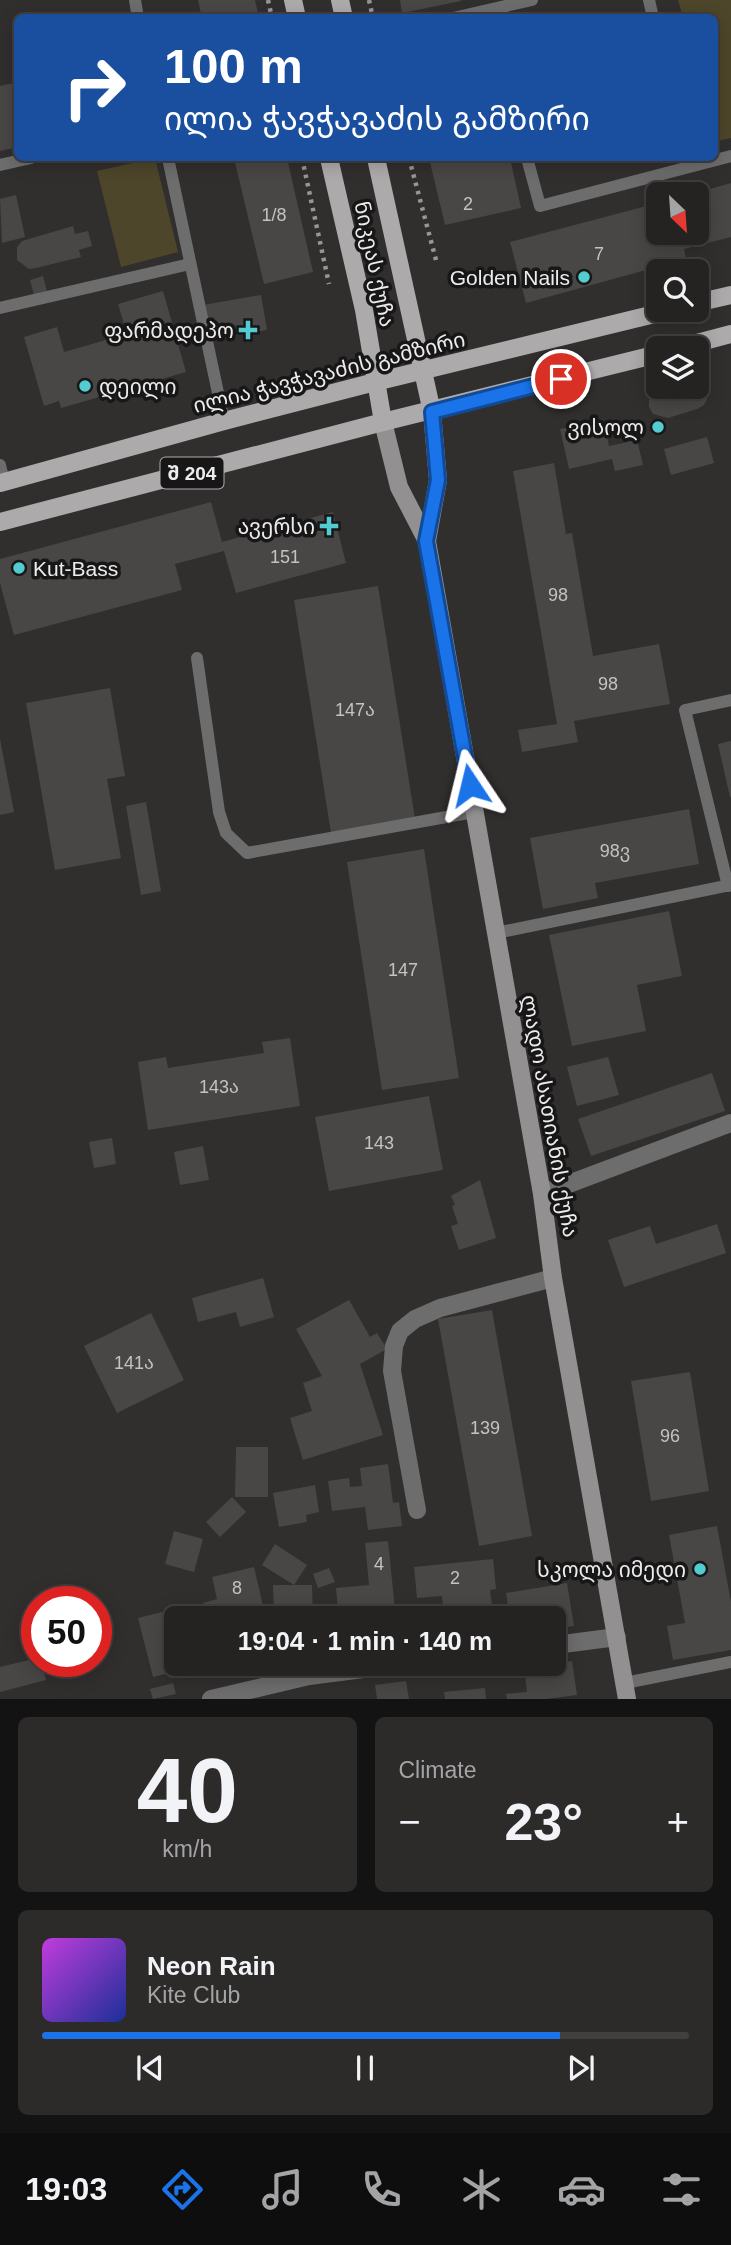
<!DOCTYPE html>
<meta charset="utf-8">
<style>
body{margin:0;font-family:Helvetica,"Noto Sans Georgian",sans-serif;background:#2d2a2a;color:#f1f3f6;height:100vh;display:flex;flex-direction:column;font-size:26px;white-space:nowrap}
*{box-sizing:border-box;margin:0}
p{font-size:23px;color:#a3a4a5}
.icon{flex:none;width:38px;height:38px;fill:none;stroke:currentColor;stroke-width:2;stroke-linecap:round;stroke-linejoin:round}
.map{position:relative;height:1699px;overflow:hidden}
.panel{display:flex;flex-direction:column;gap:18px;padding:18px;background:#141313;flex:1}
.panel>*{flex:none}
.top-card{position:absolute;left:14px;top:14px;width:704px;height:147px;border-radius:10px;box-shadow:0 4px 18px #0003,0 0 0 2px #423f40;background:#1a4fa0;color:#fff;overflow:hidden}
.needle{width:46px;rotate:155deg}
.fabs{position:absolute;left:646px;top:182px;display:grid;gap:14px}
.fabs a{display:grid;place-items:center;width:63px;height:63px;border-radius:10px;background:#252222;box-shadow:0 4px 18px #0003,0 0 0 2px #423f40;font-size:35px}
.speed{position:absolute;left:21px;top:1586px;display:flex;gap:14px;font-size:35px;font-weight:700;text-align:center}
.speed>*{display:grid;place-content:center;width:91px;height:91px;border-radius:50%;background:#252222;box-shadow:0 4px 18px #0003,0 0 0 2px #423f40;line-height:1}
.speed .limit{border:10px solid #d22;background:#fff;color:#111}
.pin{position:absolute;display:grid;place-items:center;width:60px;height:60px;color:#fff;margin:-30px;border:4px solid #fff;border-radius:50%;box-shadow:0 2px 7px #0007}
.me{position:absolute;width:77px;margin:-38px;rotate:350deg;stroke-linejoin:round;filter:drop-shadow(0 0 5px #0008)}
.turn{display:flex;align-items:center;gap:24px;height:147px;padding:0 35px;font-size:32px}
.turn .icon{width:91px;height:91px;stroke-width:2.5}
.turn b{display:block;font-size:49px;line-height:60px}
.big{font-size:52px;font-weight:700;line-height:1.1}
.panel .tile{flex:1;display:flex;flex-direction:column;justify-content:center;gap:10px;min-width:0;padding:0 24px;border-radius:10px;background:#2d2a2a}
.panel .dial{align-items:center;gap:0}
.dial b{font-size:91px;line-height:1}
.song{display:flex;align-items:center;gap:21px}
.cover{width:84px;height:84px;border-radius:10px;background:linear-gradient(135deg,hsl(290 70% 55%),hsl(230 70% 35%))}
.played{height:7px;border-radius:4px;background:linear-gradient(90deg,#1a73e8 80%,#423f40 80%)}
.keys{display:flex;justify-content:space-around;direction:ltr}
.heat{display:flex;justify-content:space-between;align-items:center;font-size:38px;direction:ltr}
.panel .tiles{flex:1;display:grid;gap:18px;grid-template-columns:1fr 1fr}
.tile:last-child{grid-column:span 2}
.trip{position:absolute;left:164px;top:1606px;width:402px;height:70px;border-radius:10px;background:#252222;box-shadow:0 4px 18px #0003,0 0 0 2px #423f40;font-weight:700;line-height:70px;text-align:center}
.tab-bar{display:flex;height:112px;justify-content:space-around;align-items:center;background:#0f0e0e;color:#a3a4a5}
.tab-bar .icon{width:49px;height:49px}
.tab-bar .on{color:#1a73e8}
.tab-bar b{font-size:32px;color:#f1f3f6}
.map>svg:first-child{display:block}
</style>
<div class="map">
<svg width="731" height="1699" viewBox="0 0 731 1699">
<rect width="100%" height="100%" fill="#312e2e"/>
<g fill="#4d462a">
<polygon points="678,0 731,0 731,138 714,142 714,18 683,17"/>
<polygon points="155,158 178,252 121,267 97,171"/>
</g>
<g fill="#494745">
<polygon points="198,0 255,0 259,18 202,18"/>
<polygon points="400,0 461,0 461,1 402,13"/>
<polygon points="18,82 18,147 0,151 0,86"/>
<polygon points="234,158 287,158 313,272 264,284"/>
<polygon points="429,158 510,158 521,208 445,225"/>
<polygon points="731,183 731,237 684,249 686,259 526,303 510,242 658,203 658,233 696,233 696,193"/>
<polygon points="16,195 25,237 2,243 0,199"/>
<polygon points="73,226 75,234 88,231 92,246 79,250 81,257 36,268 29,269 17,260 17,247 22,241"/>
<polygon points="43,276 47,291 34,295 30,280"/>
<polygon points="163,291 186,372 61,408 59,401 44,406 24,337 57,327 64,352 127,334 118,304"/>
<polygon points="261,295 267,330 209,340 203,305"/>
<polygon points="696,382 703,385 707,391 707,399 704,405 697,409 668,418 653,414 649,407 649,400 652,393 659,389 667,387 696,387"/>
<polygon points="603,419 609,446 637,440 643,465 615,471 612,459 569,469 560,429"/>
<polygon points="707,437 714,463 671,475 664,449"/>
<polygon points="554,463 566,534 572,533 593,656 659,644 670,704 574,721 578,742 522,752 518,730 557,724 513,471"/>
<polygon points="211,502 222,542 333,512 346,563 236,593 224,551 175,564 182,590 14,635 0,583 0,559"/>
<polygon points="378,586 415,819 331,833 294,600"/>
<polygon points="110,688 125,776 107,779 121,858 55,870 26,703"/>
<polygon points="0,739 14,812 0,815"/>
<polygon points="731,741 731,797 730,797 718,744"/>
<polygon points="146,802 161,891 141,895 126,806"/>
<polygon points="689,809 699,864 595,883 598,898 543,909 530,838"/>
<polygon points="424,849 459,1078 382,1090 347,862"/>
<polygon points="669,911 682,976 637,985 646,1031 572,1046 549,935"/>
<polygon points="290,1038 300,1106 148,1130 138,1062 166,1057 168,1068 264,1053 262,1042"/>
<polygon points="608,1057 619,1095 577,1106 567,1067"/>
<polygon points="712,1073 725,1111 591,1156 578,1119"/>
<polygon points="429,1096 443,1170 329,1191 315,1117"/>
<polygon points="112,1138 116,1164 94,1168 89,1142"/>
<polygon points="203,1146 209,1180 180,1185 174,1152"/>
<polygon points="480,1180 496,1238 459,1250 451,1226 458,1224 452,1206 455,1205 451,1196"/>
<polygon points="717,1224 726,1253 624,1287 608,1240 650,1226 656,1244"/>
<polygon points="263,1278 274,1317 240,1327 236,1312 198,1322 192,1298"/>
<polygon points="349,1300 370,1337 377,1333 387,1349 360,1364 383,1435 303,1460 290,1418 312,1411 303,1383 322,1376 296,1329"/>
<polygon points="492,1310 532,1536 479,1546 438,1319"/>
<polygon points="151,1313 184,1380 117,1413 84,1346"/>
<polygon points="690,1372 709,1491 651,1501 631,1381"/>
<polygon points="236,1447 268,1447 268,1497 235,1497"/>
<polygon points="388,1464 393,1503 399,1502 402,1526 368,1530 365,1507 332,1511 328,1481 349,1478 350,1487 362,1486 360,1468"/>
<polygon points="315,1485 319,1512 306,1515 307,1522 279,1527 273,1493"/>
<polygon points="232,1497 246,1512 220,1537 206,1522"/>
<polygon points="717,1526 731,1602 731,1650 673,1660 667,1626 685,1623 669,1535"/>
<polygon points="174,1531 203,1539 194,1572 165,1564"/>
<polygon points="388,1541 396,1619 339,1619 336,1588 369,1585 365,1543"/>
<polygon points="275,1544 307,1565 294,1585 262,1565"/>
<polygon points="493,1559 496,1589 490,1590 493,1613 444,1618 442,1596 417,1598 414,1567"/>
<polygon points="254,1567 264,1610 254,1613 256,1619 207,1619 203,1603 217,1599 212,1577"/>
<polygon points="329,1568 335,1582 318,1588 313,1574"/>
<polygon points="567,1583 574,1626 555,1629 555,1619 510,1619 506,1593"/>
<polygon points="273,1585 312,1585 313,1619 274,1619"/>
<polygon points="186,1606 189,1619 177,1619 177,1664 202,1665 153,1677 138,1618"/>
<polygon points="37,1658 37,1661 41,1661 46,1680 0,1692 0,1667"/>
<polygon points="572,1661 577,1695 546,1699 507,1699 506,1694 527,1692 524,1667"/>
<polygon points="406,1681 409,1699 377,1699 375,1685"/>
<polygon points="173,1683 176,1694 153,1699 150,1689"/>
<polygon points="485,1688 486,1699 445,1699 444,1692"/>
</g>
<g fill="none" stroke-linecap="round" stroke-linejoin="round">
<g stroke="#979595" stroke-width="4.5" stroke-dasharray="3.5 5" stroke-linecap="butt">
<polyline points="268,0 272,18"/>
<polyline points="369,0 373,18"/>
<polyline points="302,158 329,284"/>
<polyline points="409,158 436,260"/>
</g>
<g stroke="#6e6d6d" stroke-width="12">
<polyline points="135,0 138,18"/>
<polyline points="649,0 653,18"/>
<polyline points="453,18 532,0"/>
<polyline points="168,158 224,421"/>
<polyline points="527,158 540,206 731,156"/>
<polyline points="0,165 31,158"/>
<polyline points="0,308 190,264"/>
<polyline points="0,465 4,482"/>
<polyline points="197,658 219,812 226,833 247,853 474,812"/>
<polyline points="728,886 685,710 731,700"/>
<polyline points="496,933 731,885"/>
<polyline points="625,1683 731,1662"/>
</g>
<g stroke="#6e6d6d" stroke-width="18">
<polyline points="542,1194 731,1123"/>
<polyline points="417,1510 392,1371 394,1346 400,1331 415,1319 440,1308 553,1278"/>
<polyline points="555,1645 617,1637"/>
<polyline points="211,1699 309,1676 402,1664"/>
</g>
<g stroke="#929090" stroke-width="18">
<polyline points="383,422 399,487 427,541 542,1194 553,1278 627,1699"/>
<polyline points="427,541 438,480 432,412"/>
</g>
<g stroke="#adaaab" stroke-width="18">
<polyline points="293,0 297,18"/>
<polyline points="340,0 344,18"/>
<polyline points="329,158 364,310 383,422"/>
<polyline points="376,158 432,412"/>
<polyline points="696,303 731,295"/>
<polyline points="678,348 731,334"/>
<polyline points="0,483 224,421 375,382 671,310"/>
<polyline points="0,522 383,422 658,354"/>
</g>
</g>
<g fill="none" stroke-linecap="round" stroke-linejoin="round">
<g stroke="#114b97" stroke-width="18">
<polyline id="route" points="470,785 426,541 438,480 432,412 561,379"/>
</g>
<use href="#route" stroke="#1a73e8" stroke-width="12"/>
</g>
<g fill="#52ccd0" stroke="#181717" stroke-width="2.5">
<circle cx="584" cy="277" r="7"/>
<path d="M244.5 319.5h7v7h7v7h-7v7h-7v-7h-7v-7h7z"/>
<circle cx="85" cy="386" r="7"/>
<circle cx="658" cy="427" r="7"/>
<path d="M325.5 515.5h7v7h7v7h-7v7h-7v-7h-7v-7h7z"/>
<circle cx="19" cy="568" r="7"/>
<circle cx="700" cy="1569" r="7"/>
</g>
<g text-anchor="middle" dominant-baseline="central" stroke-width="7" stroke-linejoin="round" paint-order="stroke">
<g font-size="18" fill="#c4c2c2">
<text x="468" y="204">2</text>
<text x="274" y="215">1/8</text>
<text x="599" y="254">7</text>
<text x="285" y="557">151</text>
<text x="558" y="595">98</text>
<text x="608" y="684">98</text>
<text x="355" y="710">147ა</text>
<text x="615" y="851">98ვ</text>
<text x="403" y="970">147</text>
<text x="219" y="1087">143ა</text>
<text x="379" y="1143">143</text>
<text x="134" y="1363">141ა</text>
<text x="485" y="1428">139</text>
<text x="670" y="1436">96</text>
<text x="379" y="1564">4</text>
<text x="455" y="1578">2</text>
<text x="237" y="1588">8</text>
</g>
<rect fill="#181717" stroke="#adabab" stroke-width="2" x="160.5" y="457.5" width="63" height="31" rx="5"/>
<g font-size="19" font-weight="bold" fill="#edebeb">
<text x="192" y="473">შ 204</text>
</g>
<g font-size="21" fill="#edebeb" stroke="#181717">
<text transform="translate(375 264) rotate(78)">ნიკეას ქუჩა</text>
<text transform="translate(329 372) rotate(-14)">ილია ჭავჭავაძის გამზირი</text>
<text transform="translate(550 1116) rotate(80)">ლადო ასათიანის ქუჩა</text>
</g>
<g font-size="21" fill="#edebeb" stroke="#181717" text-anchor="end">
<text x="570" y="277">Golden Nails</text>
<text x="234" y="330">ფარმადეპო</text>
<text x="99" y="386" text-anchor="start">დეილი</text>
<text x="644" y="427">ვისოლ</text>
<text x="315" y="526">ავერსი</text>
<text x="33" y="568" text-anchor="start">Kut-Bass</text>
<text x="686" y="1569">სკოლა იმედი</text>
</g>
</g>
</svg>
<div class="fabs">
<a><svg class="needle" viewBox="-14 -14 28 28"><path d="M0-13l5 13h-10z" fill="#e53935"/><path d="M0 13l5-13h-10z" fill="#a3a4a5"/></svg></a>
<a><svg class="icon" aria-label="search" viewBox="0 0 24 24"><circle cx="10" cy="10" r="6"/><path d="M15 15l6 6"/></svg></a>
<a><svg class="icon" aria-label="layers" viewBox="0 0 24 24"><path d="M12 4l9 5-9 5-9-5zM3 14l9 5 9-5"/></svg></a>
</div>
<div class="speed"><div class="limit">50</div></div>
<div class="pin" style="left:561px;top:379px;background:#d93025"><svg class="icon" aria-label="arrive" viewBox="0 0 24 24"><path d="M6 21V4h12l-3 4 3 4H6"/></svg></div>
<svg class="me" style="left:470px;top:785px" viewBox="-20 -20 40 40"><path d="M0-17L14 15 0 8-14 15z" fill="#1a73e8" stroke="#fff" stroke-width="4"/></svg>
<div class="trip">19:04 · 1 min · 140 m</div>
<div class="top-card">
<div class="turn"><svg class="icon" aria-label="right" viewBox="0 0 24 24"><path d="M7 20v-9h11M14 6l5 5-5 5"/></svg><div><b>100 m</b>ილია ჭავჭავაძის გამზირი</div></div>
</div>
</div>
<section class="panel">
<div class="tiles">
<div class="tile dial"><b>40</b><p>km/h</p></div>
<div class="tile"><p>Climate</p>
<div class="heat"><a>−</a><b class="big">23°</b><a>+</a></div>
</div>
<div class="tile">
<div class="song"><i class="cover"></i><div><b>Neon Rain</b><p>Kite Club</p></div></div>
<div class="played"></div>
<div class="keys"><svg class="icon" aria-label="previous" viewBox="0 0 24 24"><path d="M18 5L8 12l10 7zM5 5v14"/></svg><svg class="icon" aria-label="pause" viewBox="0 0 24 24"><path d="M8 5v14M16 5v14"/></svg><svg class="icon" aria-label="next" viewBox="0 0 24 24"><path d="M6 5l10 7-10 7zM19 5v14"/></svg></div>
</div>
</div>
</section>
<nav class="tab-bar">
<b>19:03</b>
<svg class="icon on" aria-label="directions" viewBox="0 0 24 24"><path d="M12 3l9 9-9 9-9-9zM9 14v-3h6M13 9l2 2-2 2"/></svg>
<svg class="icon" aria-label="music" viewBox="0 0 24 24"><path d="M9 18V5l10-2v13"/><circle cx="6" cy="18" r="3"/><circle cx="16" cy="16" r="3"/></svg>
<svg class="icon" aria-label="phone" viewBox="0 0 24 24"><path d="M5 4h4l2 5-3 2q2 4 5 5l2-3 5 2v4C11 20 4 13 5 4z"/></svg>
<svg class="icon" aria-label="climate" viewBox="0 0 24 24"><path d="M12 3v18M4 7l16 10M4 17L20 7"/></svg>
<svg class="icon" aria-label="car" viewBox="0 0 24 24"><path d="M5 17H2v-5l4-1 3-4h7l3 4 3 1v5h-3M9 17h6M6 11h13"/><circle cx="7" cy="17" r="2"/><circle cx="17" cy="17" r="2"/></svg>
<svg class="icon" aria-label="filters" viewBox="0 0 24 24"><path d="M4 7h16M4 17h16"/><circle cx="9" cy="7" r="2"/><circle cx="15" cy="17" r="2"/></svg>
</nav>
